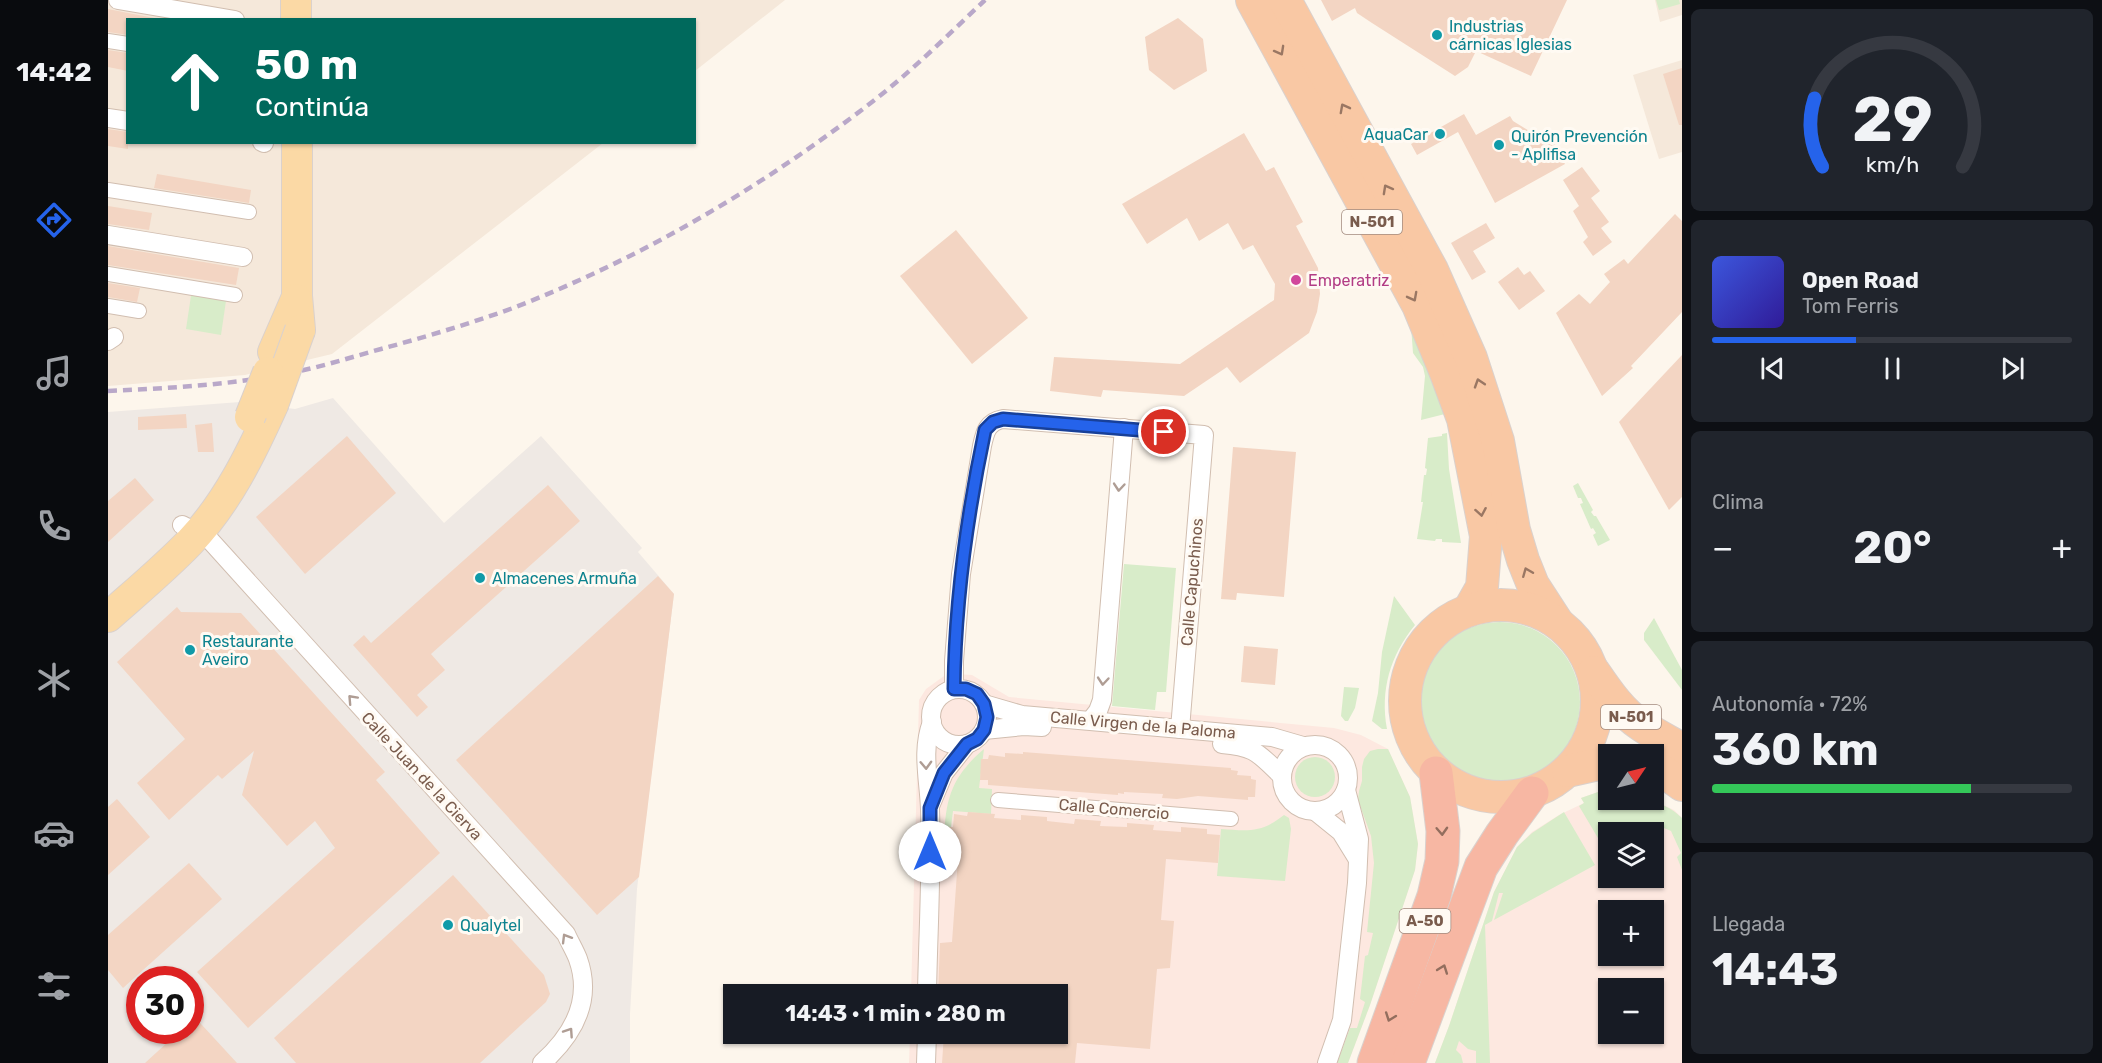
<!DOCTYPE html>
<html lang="es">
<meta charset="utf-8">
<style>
body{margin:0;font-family:Rubik,sans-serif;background:#20242c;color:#f1f3f6;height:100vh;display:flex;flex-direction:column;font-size:22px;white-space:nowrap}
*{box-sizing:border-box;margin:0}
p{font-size:20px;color:#9ea1a6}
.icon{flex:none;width:33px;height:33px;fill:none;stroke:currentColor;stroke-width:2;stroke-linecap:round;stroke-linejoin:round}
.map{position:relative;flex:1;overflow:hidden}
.side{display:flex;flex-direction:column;gap:9px;padding:9px;background:#0d0f14;width:420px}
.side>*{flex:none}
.banner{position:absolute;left:18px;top:18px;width:570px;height:126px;border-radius:0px;box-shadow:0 2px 4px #0004;background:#00695c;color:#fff;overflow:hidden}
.needle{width:39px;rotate:55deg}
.tools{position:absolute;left:1490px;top:744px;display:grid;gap:12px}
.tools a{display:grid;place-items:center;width:66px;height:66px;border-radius:0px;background:#171b24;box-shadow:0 2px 4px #0004;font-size:30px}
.speed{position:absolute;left:18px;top:966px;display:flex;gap:12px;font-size:30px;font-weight:700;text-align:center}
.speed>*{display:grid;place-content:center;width:78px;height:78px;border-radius:50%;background:#171b24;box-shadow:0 2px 4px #0004;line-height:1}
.speed .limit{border:9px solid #d22;background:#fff;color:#111}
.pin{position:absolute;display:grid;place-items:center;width:51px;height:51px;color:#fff;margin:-26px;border:3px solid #fff;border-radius:50%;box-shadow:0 2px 6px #0007}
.me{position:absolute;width:66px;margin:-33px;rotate:0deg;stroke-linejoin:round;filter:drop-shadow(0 0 4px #0008)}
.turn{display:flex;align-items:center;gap:21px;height:126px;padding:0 30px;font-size:27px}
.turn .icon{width:78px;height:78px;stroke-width:2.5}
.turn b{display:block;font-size:42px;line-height:51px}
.big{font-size:45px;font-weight:700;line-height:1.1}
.side .tile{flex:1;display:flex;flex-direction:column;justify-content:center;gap:9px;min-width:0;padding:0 21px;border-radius:9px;background:#20242c}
.side .dial{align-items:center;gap:0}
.dial svg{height:156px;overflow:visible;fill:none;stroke:#363941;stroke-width:7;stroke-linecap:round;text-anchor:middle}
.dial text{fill:#f1f3f6;stroke:none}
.song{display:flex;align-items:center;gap:18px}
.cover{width:72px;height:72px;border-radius:9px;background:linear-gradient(135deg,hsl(230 70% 55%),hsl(250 70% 35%))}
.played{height:6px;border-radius:3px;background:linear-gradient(90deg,#2563eb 40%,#363941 40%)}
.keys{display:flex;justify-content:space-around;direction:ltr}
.heat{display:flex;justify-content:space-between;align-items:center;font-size:33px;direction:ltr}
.charge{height:9px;border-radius:4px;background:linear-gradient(90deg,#34c759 72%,#363941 0)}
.trip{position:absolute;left:615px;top:984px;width:345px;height:60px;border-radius:0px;background:#171b24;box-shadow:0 2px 4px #0004;font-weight:700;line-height:60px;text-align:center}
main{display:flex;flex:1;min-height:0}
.menu{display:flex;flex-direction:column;width:108px;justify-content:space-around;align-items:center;background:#090b0e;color:#9ea1a6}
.menu .icon{width:42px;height:42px}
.menu .on{color:#2563eb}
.menu b{font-size:27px;color:#f1f3f6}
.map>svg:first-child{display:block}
</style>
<main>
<nav class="menu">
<b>14:42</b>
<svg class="icon on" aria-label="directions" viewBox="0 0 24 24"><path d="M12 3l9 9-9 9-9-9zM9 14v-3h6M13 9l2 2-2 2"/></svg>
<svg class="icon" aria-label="music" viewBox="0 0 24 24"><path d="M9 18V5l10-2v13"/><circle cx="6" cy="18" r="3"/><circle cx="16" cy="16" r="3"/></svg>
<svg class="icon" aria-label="phone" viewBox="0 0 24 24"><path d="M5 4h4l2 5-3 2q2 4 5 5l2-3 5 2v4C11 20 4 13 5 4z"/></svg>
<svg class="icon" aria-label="climate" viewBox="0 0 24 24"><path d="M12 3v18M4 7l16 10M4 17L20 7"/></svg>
<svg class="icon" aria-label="car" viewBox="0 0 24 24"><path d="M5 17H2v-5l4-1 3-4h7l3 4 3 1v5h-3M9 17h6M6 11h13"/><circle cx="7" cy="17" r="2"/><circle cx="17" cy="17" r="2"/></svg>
<svg class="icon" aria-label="filters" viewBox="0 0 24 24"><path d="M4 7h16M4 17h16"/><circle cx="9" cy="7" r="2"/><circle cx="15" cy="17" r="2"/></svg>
</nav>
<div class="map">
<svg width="1574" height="1063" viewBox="0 0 1574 1063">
<rect width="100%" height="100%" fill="#fdf6ec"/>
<g fill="#f5e8da">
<polygon points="0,0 677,0 587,71 586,20 20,20 20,142 495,143 224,354 137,375 0,386"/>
<polygon points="1547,0 1574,0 1574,15 1552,22"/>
<polygon points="1574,60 1574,152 1551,159 1525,75"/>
</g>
<g fill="#fde8e0" fill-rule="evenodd">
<polygon points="849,674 864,675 901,697 1226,728 1253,735 1280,749 1302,797 1310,844 1307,870 1262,1005 1240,1063 801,1063 802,1034 950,1034 950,994 803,994 811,700 818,689 836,676"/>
<path d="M1490,792H1500V800L1547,801L1566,810L1574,818V1063H1327L1341,1026L1386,892L1409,847L1424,832L1451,815L1476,803L1473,798ZM1500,832H1545V878H1500ZM1500,910H1545V956H1500ZM1500,988H1545V1034H1500Z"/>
</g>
<path fill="#efe9e4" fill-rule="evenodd" d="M225,398L336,523L433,436L534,548L530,552L566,594L529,889L522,1014V1063H0V412L132,402L187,409ZM32,980H82V1030H32Z"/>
<g fill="#d8ecc9">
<polygon points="1548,0 1571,0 1572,4 1551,10"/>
<polygon points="84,289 119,294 113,335 78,329"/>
<polygon points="1303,326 1341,413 1313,420 1317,376 1315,367 1305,353"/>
<polygon points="1339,433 1341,469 1353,543 1334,542 1334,539 1328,539 1327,541 1309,539 1315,502 1313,502 1316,475 1318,475 1319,469 1317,468 1320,438 1334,436 1334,434"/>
<polygon points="1470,483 1485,510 1483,512 1486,516 1488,516 1502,540 1490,546 1485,535 1488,533 1485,528 1483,529 1472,504 1475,503 1473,498 1470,498 1465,486"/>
<polygon points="1016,564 1068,568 1058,692 1049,692 1047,710 1004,706"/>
<path d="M1286,596L1307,625C1282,656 1272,690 1279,729H1274L1264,721L1270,693L1274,652Z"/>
<polygon points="1546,618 1574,670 1574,690 1536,640 1536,633"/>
<circle cx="1392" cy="702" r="80"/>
<polygon points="1236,687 1251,688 1247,708 1240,721 1237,721 1233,716"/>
<path d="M876,749L871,788L884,789L883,814L845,811L843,827H839V844H836C837,801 842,778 876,749Z"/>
<polygon points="1270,749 1280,749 1302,797 1310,844 1307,870 1262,1005 1240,1063 1229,1063 1242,1028 1249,1028 1257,1002 1252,999 1257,956 1260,955 1265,933 1259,932 1266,863 1263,836 1250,800 1251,791 1254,781 1254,767 1256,759 1262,751"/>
<circle cx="1207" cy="777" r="20"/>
<path d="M1490,792H1500V800C1529,800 1551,796 1574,818V870L1569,857L1573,853L1563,831L1544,823L1542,827L1550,830L1545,833L1500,832V855L1471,806L1476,803L1473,798Z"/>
<polygon points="1456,812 1487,865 1386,920 1395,893 1391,893 1384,921 1377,925 1382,1063 1368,1063 1368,1051 1360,1049 1351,1041 1348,1050 1353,1055 1355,1063 1327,1063 1341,1026 1386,892 1409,847 1424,833"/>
<path d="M1176,815L1181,818L1183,829L1177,881L1109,876L1113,829C1141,831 1153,833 1176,815Z"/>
</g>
<g fill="#f3d5c3">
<polygon points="1213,0 1459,0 1423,76 1368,51 1360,67 1347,76 1264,23 1249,13 1247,8 1224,21"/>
<polygon points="0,9 20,13 20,35 0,32"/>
<polygon points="20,13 57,20 20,20"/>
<polygon points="1070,18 1095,39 1099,71 1066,90 1041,70 1037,37"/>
<polygon points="0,50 20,53 20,71 0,67"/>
<polygon points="1574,68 1574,125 1571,125 1555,74"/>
<polygon points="1356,114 1368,135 1402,116 1405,121 1436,140 1442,136 1457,164 1387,203 1350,132 1309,155 1303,144"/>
<polygon points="0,129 20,132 20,149 0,146"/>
<polygon points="1136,133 1158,171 1166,167 1195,222 1188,226 1210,268 1212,294 1209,312 1201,333 1132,383 1119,367 1076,396 995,390 993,397 942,391 946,357 1072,364 1166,300 1167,284 1145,245 1135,250 1120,223 1091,241 1079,218 1039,244 1014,204"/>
<polygon points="1474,167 1492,191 1483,198 1501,222 1493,228 1504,242 1485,256 1475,242 1480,237 1465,211 1471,206 1455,180"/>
<polygon points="49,174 143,190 141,203 46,188"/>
<polygon points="0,206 44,213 41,230 0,224"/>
<polygon points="1567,214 1574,221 1574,312 1523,366 1525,368 1494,396 1448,313 1471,294 1482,304 1502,282 1496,274 1516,259 1520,264"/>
<polygon points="1378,223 1387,238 1365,251 1378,272 1364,280 1343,243"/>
<polygon points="848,230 920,318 864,364 792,276"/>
<polygon points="0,246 131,268 128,285 0,265"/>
<polygon points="1410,267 1416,275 1422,271 1437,291 1411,310 1390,282"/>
<polygon points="0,283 32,288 29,302 0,297"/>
<polygon points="1574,355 1574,497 1561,510 1511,422"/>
<polygon points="78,414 79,428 30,430 30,417"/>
<polygon points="104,423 106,452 90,452 87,425"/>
<polygon points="239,436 288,493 197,574 148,517"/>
<polygon points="1125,447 1188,452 1176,597 1129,593 1128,600 1113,599"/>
<polygon points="27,478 46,500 0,542 0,501"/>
<polygon points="440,485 472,521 323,654 337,670 309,695 320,707 309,717 245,645 256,635 263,643"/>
<polygon points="550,576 566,594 531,877 489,915 348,760"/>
<polygon points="69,607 73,612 133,613 277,772 268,780 332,853 140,1028 89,972 227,848 207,821 179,846 134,795 146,751 114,779 110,775 61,820 29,783 77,739 9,662"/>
<polygon points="1136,646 1170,649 1167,685 1133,682"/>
<polygon points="915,752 1123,768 1123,770 1130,771 1129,775 1143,776 1143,779 1148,780 1147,797 1140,797 1140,800 1090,796 1069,799 1054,798 1055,794 1016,792 1016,794 1010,793 1010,795 880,785 880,780 872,780 873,759 880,759 881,755 897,757 897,753 915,754"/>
<polygon points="9,799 42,837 0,875 0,807"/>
<polygon points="860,812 887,814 886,818 913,820 913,815 939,817 939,821 966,824 967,819 993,821 992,826 1019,827 1019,823 1046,825 1045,830 1073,832 1073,827 1099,829 1099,834 1112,835 1110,863 1058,859 1053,920 1066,921 1062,968 1049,969 1042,1049 969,1043 967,1063 834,1063 836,1034 950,1034 950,994 830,994 832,943 844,942 851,845 839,844 838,827 845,827 846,814 859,816"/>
<polygon points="81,863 114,899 15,988 0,970 0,935"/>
<polygon points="345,875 436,975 442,994 438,1002 372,1063 188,1063 166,1038"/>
<polygon points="82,1012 129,1063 37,1063 73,1030 82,1030"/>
</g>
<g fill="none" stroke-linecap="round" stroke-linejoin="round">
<g stroke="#d1beb0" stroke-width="16">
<g id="pedestrian">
<polyline points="0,41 20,44"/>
<polyline points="0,190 141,212"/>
<polyline points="0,274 127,295"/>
<polyline points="0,306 31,311"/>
<polyline points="890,800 1123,819"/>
</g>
</g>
<g stroke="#d1beb0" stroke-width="20">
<g id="minor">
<polyline points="10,0 127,20"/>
<polyline points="0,118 20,121"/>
<polyline points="154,142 156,143"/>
<polyline points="0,235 135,257"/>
<polyline points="0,341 6,337"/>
<path d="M74,525L101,539L458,934C462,943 467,951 470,959C485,1001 464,1036 434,1063"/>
<path d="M846,689V661L853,574L874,446C877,432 879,422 895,419L1096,435L1072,729"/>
<circle cx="851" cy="717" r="28"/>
<polyline points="876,704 914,715 1164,737 1195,746"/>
<polyline points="983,720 990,711 994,700 1016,428"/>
<polyline points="876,730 916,726 934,727"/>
<path d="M1114,744C1148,747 1150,753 1174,776"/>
<circle cx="1207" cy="778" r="33"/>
<polyline points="823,804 836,773 859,744"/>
<polyline points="1207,811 1233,832 1249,858"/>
<path d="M819,994C820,933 824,871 822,809C821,779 813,751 824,722"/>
<polyline points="818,1063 819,1034"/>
<polyline points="1219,1063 1234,1020 1249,883 1251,839 1238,790"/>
</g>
</g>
<g stroke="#dad1cd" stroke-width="32">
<g id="primary">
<polyline points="188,0 188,20"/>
<polyline points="189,142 189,296 192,330"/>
<polyline points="165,352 188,299"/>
<path d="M0,617C27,593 56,569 82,542C119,503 143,454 165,405"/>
</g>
</g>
<g stroke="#dad1cd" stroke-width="34">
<g id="trunk">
<polyline points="1144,0 1310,305 1338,373 1355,419 1378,536 1374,587 1361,610"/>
<polyline points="1177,0 1324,270 1363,358 1390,441 1406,530 1415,560 1425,585 1449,622"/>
<circle cx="1393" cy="701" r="96"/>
<path d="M1486,672C1499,691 1513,712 1533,725C1546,734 1560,741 1574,749"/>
<polyline points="1545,767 1553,770 1574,785"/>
<polyline points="1460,771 1500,762"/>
</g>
</g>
<g stroke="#dad1cd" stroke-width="35">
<g id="motorway">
<polyline points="1266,1063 1326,896 1334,861 1335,831 1328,773"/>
<polyline points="1300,1063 1373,867 1394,834 1424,793"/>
</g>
</g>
<use href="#pedestrian" stroke="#fff" stroke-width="14"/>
<use href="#minor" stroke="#fff" stroke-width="18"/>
<use href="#primary" stroke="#fbd9a5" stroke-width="30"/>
<use href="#trunk" stroke="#f9c8a4" stroke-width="32"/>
<use href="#motorway" stroke="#f7b7a3" stroke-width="33"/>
<path stroke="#b9a8c9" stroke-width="4.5" stroke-dasharray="9 6" stroke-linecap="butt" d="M0,391C62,388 125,385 187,372C216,366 244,357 273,349C317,337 361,324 405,308C534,258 654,187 764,102C804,71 840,35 877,0"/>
<g stroke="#dad1cd" stroke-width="32" stroke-linecap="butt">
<g id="primary-bridge">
<polyline points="165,405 192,330"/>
<polyline points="142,417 160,372"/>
</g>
</g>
<use href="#primary-bridge" stroke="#fbd9a5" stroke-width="30"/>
</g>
<defs><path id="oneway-chevron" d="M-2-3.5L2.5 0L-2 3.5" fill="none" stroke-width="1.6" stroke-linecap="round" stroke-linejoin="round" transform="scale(1.5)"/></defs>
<g stroke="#9a7763">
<use href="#oneway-chevron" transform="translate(1172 51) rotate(61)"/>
<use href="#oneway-chevron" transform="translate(1236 108) rotate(-118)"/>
<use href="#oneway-chevron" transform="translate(1279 189) rotate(-119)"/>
<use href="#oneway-chevron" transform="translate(1305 297) rotate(62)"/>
<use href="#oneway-chevron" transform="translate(1371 383) rotate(-108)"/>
<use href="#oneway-chevron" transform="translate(1373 512) rotate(80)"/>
<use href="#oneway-chevron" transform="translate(1419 572) rotate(-112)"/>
</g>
<g stroke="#af9d94">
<use href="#oneway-chevron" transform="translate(1011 487) rotate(95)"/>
<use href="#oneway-chevron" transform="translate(995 681) rotate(95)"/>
<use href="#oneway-chevron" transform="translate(244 699) rotate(-133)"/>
<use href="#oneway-chevron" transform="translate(818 765) rotate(88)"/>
<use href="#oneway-chevron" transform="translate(458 938) rotate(-121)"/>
<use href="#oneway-chevron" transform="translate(461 1032) rotate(-56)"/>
</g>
<g stroke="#936e5e">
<use href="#oneway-chevron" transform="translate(1334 831) rotate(87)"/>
<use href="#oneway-chevron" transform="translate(1335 969) rotate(-70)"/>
<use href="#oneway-chevron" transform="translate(1282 1017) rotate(110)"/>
</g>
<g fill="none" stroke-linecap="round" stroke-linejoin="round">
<g stroke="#184099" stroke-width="15">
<path id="route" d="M822,852V808L836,773L859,744L869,739L876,730L879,717L876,704L869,694L858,689H846C847,602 859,515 877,430L885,422L895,419L1056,432"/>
</g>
<use href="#route" stroke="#2563eb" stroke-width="10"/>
</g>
<g fill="#0f9aa8" stroke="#fffaf3" stroke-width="2">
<circle cx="1329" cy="35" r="6"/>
<circle cx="1332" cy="134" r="6"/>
<circle cx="1391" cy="145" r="6"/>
<circle cx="372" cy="578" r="6"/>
<circle cx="82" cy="650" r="6"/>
<circle cx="340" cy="925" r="6"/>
</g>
<circle fill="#d1479c" stroke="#fffaf3" stroke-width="2" cx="1188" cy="280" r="6"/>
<g text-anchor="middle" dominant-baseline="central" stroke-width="6" stroke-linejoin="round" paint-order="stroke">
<g fill="#fffaf3" stroke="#a28b7f" stroke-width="1.5">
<rect x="1234" y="210" width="60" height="24" rx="4.5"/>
<rect x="1493" y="705" width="60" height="24" rx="4.5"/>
<rect x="1291.5" y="909" width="51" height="24" rx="4.5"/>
</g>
<g font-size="15" font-weight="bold" fill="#7a5c4d">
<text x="1264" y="222">N-501</text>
<text x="1523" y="717">N-501</text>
<text x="1317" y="921">A-50</text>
</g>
<g font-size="16" fill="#0d838f" stroke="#fffaf3" text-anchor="start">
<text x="1341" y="26">Industrias<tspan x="1341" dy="18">cárnicas Iglesias</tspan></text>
<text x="1320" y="134" text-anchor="end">AquaCar</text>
<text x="1403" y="136">Quirón Prevención<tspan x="1403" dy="18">- Aplifisa</tspan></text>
<text x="384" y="578">Almacenes Armuña</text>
<text x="94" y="641">Restaurante<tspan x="94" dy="18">Aveiro</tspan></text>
<text x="352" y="925">Qualytel</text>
</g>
<g font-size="16" fill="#b23c85" stroke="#fffaf3" text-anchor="start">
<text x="1200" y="280">Emperatriz</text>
</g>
<g font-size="16" fill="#7a5c4d" stroke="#fffaf3">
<text transform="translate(1084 582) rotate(-85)">Calle Capuchinos</text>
<text transform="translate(1035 725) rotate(5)">Calle Virgen de la Paloma</text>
<text transform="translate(314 776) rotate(47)">Calle Juan de la Cierva</text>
<text transform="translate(1006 809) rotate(5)">Calle Comercio</text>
</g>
</g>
</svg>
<div class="tools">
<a><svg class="needle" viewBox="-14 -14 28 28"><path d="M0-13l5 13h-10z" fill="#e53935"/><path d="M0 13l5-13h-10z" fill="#9ea1a6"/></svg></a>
<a><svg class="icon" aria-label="layers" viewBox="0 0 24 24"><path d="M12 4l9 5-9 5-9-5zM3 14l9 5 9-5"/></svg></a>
<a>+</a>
<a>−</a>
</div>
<div class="speed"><div class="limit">30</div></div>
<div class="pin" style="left:1056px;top:432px;background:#d93025"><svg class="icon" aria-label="arrive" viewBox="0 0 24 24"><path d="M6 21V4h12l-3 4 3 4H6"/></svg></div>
<svg class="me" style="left:822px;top:852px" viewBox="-20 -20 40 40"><circle r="19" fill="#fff"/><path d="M0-13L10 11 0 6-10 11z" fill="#2563eb"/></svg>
<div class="trip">14:43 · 1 min · 280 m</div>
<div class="banner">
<div class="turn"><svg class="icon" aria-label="ahead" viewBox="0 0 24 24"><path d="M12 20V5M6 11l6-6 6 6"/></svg><div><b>50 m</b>Continúa</div></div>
</div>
</div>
<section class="side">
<div class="tile dial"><svg viewBox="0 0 100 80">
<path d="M14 69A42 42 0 1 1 86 69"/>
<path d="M14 69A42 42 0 0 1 10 34" stroke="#2563eb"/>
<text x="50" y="56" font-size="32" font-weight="700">29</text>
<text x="50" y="72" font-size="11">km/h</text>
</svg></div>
<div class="tile">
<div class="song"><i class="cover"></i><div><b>Open Road</b><p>Tom Ferris</p></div></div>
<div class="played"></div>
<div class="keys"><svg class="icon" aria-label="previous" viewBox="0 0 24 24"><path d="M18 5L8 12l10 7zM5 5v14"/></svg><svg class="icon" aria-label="pause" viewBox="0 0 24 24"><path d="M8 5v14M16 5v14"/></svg><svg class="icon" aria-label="next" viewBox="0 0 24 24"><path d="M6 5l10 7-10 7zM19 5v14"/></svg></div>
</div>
<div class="tile"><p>Clima</p>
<div class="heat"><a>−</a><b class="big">20°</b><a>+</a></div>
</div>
<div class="tile"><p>Autonomía · 72%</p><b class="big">360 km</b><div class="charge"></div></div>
<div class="tile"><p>Llegada</p><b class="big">14:43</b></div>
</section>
</main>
